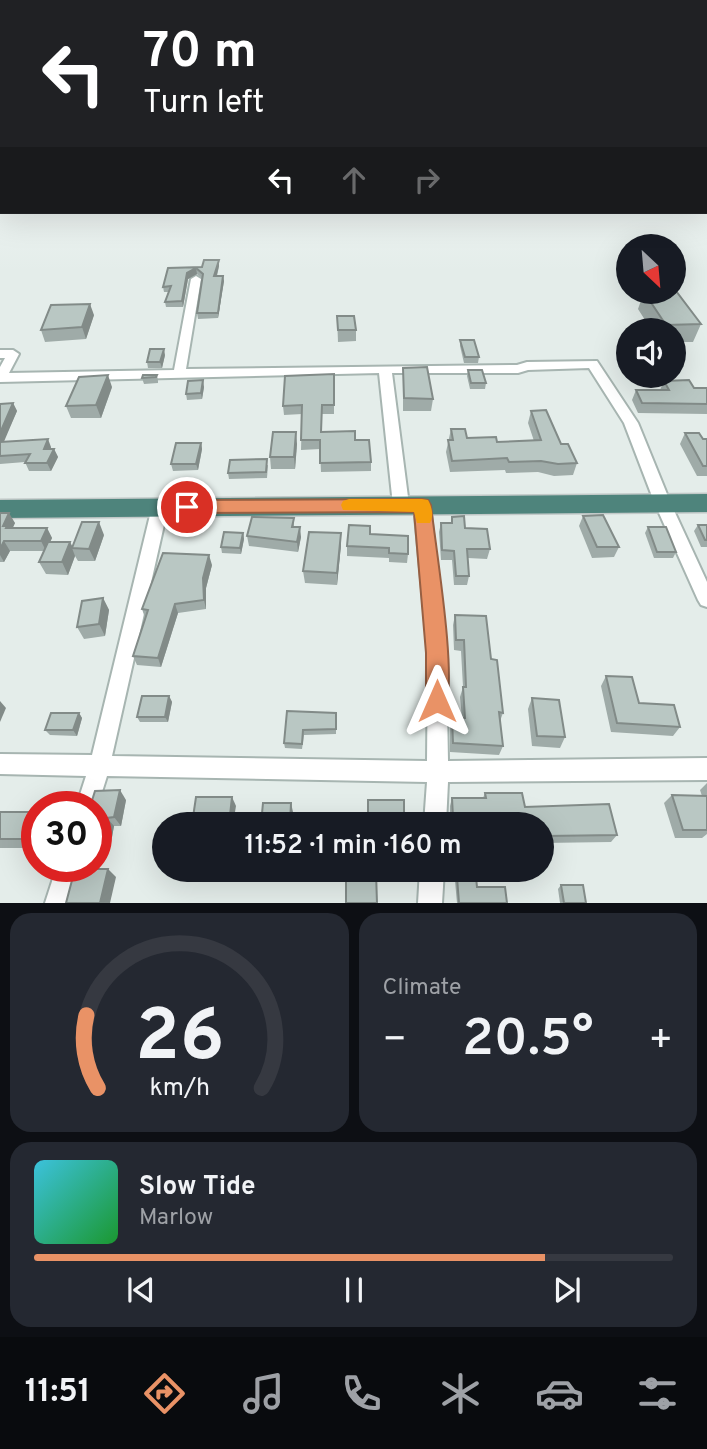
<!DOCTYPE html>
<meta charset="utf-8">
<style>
body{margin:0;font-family:Overpass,sans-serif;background:#242831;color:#f1f3f6;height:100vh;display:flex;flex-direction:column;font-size:26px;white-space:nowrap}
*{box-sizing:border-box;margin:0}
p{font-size:23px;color:#9ea1a6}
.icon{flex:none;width:38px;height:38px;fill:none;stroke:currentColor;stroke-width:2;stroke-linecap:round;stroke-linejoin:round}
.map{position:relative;height:903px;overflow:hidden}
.details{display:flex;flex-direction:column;gap:10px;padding:10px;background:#0d0f14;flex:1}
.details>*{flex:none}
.hud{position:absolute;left:0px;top:0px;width:707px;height:214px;box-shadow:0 7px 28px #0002;background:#202124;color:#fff;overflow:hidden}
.needle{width:46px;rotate:154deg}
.buttons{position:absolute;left:616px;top:234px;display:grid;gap:14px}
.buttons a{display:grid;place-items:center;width:70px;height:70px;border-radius:50%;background:#171b24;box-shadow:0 7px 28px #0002;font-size:35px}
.speed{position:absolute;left:21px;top:791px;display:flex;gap:14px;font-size:35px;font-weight:700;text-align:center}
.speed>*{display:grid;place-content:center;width:91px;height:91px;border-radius:50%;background:#171b24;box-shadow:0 7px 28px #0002;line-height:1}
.speed .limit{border:10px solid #d22;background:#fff;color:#111}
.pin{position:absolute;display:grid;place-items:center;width:60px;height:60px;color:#fff;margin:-30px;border:4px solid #fff;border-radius:50%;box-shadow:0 2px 7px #0007}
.me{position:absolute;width:77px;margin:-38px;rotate:0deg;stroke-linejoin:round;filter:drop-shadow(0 0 5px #0008)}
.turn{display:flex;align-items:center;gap:24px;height:147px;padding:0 28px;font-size:32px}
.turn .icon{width:91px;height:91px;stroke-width:2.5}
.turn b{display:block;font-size:49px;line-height:60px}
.lanes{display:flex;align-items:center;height:66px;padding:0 28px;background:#0003;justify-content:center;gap:35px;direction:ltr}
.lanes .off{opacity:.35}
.big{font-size:52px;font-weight:600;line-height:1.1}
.details .card{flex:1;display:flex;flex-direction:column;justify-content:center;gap:10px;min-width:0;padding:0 24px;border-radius:21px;background:#242831}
.details .dial{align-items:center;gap:0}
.dial svg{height:182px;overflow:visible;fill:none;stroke:#363941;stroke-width:7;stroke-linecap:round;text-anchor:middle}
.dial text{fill:#f1f3f6;stroke:none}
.song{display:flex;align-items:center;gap:21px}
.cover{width:84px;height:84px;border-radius:10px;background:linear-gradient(135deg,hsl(190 70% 55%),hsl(130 70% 35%))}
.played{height:7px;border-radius:4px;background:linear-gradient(90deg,#e99266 80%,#363941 80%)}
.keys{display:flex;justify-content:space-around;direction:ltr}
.heat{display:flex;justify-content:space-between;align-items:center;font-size:38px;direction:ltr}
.details .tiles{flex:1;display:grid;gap:10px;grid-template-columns:1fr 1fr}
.card:last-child{grid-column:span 2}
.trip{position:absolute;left:152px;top:812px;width:402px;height:70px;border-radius:35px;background:#171b24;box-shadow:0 7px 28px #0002;font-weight:600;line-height:70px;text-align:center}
.dock{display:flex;height:112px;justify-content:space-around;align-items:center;background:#090b0e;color:#9ea1a6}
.dock .icon{width:49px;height:49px}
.dock .active{color:#e99266}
.dock b{font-size:32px;color:#f1f3f6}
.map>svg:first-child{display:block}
</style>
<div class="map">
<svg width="707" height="903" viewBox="0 0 707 903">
<rect width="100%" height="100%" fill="#e4edea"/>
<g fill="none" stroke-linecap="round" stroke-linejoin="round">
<g stroke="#a7b5b1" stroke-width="4">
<g id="minor">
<polygon points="196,276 201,279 186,369 517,365 527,362 597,361 638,423 671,504 707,582 707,607 701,605 698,600 655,504 624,423 589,368 528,370 518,373 392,373 409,505 406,509 396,509 393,505 379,373 0,382 0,367 5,358 0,358 0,350 13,350 19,354 9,373 174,370 191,279"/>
<polygon points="422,499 427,501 430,505 446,653 448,761 707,758 707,780 448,782 446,824 424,824 427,782 107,776 96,811 96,807 76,807 86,776 0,774 0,754 92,755 152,507 155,503 165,503 168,507 112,756 427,761 428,653 414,505 417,501"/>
<polygon points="57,866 81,866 69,903 45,903"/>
<polygon points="420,870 444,870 442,903 418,903"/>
</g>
</g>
<g stroke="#c2c9c8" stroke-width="3">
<polygon id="trunk" points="707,494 707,512 0,518 0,500"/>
</g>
<use href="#minor" fill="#fff" fill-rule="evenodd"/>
<use href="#trunk" fill="#4e847c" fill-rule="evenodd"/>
</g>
<g fill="#9faba8">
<polygon points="219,266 217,276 224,281 218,318 198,319 197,313 202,278 197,274 188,279 183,307 166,307 165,302 169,292 164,292 163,287 168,268"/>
<polygon points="644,292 701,324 693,342 674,342 674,331 652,331 638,309"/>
<polygon points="94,315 86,339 45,342 41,330"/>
<polygon points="337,316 356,330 356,341 338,342"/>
<polygon points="460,340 479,357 478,363 464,363 460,346"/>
<polygon points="165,355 162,368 148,368 147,362"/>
<polygon points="403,368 433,399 431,411 403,411"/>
<polygon points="468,370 486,383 485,389 470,389 467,376"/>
<polygon points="334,374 334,414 322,414 322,432 355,440 371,462 371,471 321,472 320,449 301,450 302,414 284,415 283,406"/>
<polygon points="157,375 158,381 158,383 144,384 142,378"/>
<polygon points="664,381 694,388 707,388 707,414 638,413 632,400 636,390 660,390"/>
<polygon points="112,387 101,418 71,418 66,406"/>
<polygon points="204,387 202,399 187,400 186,394"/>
<polygon points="13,403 17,411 3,442 51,447 51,449 54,449 58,457 51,471 29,471 25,462 0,464 0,404"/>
<polygon points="531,411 561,444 577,463 573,475 554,476 538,472 506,473 505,470 450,472 446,452 451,429 467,438 497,442 534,441 528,423"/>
<polygon points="685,433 703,439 707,439 707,476 697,476 680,444"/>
<polygon points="201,443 202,449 198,470 173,471 171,464"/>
<polygon points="297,444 295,469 271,469 270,457"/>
<polygon points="268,465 267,478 229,479 228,473"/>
<polygon points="0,513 15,523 12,528 47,528 52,538 50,542 70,542 72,546 104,535 95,561 78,561 75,556 68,575 46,574 39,562 44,551 10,551 4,562 0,562"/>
<polygon points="583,516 619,547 614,557 592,558 579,526"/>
<polygon points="452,517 490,549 487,559 468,558 469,576 467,585 454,585 452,560 441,560 439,532 441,523 451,523"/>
<polygon points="294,518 294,527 301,537 298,552 249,546 247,536"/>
<polygon points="698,525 707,525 707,547 701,547 694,531"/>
<polygon points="648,527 676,552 673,558 654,558 645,533"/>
<polygon points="243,533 244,539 241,554 222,553 221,547"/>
<polygon points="370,534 408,554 407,563 389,562 389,558 347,556 347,546"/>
<polygon points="341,545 337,585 305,583 303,571"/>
<polygon points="212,565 206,588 206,609 178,613 161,667 137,665 133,656 145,618 142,609"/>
<polygon points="103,598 109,610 105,636 84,639 77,627"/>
<polygon points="455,615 491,659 503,713 500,721 503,746 499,755 450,752 450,727 452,718 462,718 460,697 463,687 461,651 454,650 453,625"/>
<polygon points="606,676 639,703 680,727 673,736 611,732 601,686"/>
<polygon points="169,696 172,702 168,722 140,722 137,717"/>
<polygon points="532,698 565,737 560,748 532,746 528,709"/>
<polygon points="287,711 336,713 336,734 304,735 302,749 285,748 284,743"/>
<polygon points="79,713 82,718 77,736 50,735 45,730"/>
<polygon points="707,783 707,834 702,838 675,838 664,803 672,795 702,796 700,790"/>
<polygon points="485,793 525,807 617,835 611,842 542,843 542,824 450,824 450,806 452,798 483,798"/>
<polygon points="126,800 121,826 114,826 112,837 96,838 96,807"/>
<rect x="0" y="812" width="37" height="36"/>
<polygon points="245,870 244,877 227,877 225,873"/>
<polygon points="457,877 477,887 507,903 457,903 455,881"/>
<polygon points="561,885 586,903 560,903 558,889"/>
</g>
<g fill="#828b88">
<polygon points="219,260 219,266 215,282 214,276"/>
<polygon points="196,268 197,274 188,279 183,307 182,301 187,273"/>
<polygon points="223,276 224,281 218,318 218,313"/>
<polygon points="90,304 94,315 86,339 82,327"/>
<polygon points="164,349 165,355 162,368 160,362"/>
<polygon points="108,375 112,387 101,418 96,405"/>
<polygon points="203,380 204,387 202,399 201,393"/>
<polygon points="13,403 17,411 0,451 0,433"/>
<polygon points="296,432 297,444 295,469 294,457"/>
<polygon points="48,439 51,447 48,457 44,449"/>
<polygon points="201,443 202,449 198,470 196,464"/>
<polygon points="54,449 58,457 51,471 47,463"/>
<polygon points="9,513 15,523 11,532 3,526"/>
<polygon points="99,522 104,535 95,561 89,549"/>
<polygon points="300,527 301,537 298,552 297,542"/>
<polygon points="47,528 52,538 46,551 41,541"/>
<polygon points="243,533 244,539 241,554 240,548"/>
<polygon points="341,533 341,545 337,585 337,573"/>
<polygon points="4,541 10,551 4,562 0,555 0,549"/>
<polygon points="70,542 73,548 72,548 75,556 68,575 62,562"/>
<polygon points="209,555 212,565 206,588 206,609 204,600 203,578"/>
<polygon points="103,598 109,610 105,636 99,624"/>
<polygon points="175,604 178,613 161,667 158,658"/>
<polygon points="169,696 172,702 168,722 165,717"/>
<polygon points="0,701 6,708 0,722"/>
<polygon points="79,713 82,718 77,736 73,730"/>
<polygon points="120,790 126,800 121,826 114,817"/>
<polygon points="232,797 236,806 233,824 229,824"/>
<polygon points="291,803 293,812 292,824 290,824"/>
<polygon points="107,818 114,826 112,837 105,829"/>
<polygon points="37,824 37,844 32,839"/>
<polygon points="108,869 116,877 110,903 100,903"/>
</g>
<g fill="#b9c7c3" stroke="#828b88" stroke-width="2">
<polygon points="204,260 219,260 214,276 223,276 218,313 197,313 203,274 196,268 187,273 182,301 165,302 171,286 163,287 168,268 202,267"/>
<polygon points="674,291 676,291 701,324 666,325 644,292 674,292"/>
<polygon points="90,304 82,327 41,330 51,305"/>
<polygon points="337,316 354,316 356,330 338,330"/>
<polygon points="460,340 474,340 479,357 465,357"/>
<polygon points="150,349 164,349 160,362 147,362"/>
<polygon points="427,367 433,399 404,398 403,368"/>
<polygon points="468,370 482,370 486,383 471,383"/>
<polygon points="334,374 334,405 322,405 321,432 355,431 355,440 369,440 371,462 320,463 320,440 301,440 302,405 283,406 285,376"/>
<polygon points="108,375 96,405 66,406 79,377"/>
<polygon points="143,375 157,375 156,377 142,378"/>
<polygon points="203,380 201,393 186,394 188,381"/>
<polygon points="689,380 694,388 707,388 707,404 642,403 636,390 669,390 664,381"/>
<polygon points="13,403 0,433 0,404"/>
<polygon points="546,410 561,444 568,444 577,463 558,464 541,461 509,462 507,458 452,461 448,440 453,440 451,429 465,429 467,438 496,437 497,442 541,440 531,411"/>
<polygon points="273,432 296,432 294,457 270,457"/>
<polygon points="685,433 699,433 703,439 707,439 707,466 703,466"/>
<polygon points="48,439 44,449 54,449 47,463 25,463 30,454 0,456 0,442"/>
<polygon points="176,443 201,443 196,464 171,464"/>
<polygon points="267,459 266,472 228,473 230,460"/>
<polygon points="0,513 9,513 3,526 7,526 6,528 47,528 41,541 4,541 0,549"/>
<polygon points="603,515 619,547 597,547 583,516"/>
<polygon points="464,516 465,528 487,529 490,549 467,549 469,576 456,576 454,551 442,550 441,523 452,523 452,517"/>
<polygon points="252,517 294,518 292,527 300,527 297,542 247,536"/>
<polygon points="82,522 99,522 89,549 72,548"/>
<polygon points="349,525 370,526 370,534 408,536 408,554 389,553 389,548 347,546"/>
<polygon points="698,525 707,525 707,540 705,540"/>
<polygon points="648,527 666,527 676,552 657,552"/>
<polygon points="224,532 243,533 240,548 221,547"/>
<polygon points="309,532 341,533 337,573 303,571"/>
<polygon points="48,542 70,542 62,562 39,562"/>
<polygon points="163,553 209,555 203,578 204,600 175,604 158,658 133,656 148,610 142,609"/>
<polygon points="103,598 99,624 77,627 82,601"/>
<polygon points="455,615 486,616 491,659 497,660 503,713 499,712 503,746 453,743 452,718 465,718 463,687 466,687 464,640 456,640"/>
<polygon points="606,676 632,677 639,703 674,705 680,727 617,723"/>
<polygon points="142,696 169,696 165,717 137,717"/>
<polygon points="532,698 559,700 565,737 537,736"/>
<polygon points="287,711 336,713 336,729 303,730 302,744 284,743"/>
<polygon points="51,713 79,713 73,730 45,730"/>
<polygon points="120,790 114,817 107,818 105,829 96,829 96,807 90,807 95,791"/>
<polygon points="485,793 522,793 525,807 609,804 617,835 546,836 545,833 542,833 542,824 490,824 489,818 453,817 452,798 486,798"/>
<polygon points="672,795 707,796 707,830 683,830"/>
<polygon points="196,797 232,797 229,824 192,824"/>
<polygon points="368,800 404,800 404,824 354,824 354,820 368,820"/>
<polygon points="263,803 291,803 290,824 261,824"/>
<polygon points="0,812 37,812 37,824 32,839 0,839"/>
<polygon points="75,869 108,869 100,903 66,903"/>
<polygon points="226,870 243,870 243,873 225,873"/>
<polygon points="346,872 376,872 377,903 346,903"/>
<polygon points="457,877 476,877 477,887 505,887 507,903 459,903"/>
<polygon points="561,885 583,885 586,903 564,903"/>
</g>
<linearGradient id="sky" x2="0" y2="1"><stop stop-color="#85b8de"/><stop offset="0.53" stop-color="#f3f7f6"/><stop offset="1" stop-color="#f3f7f6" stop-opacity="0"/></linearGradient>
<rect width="707" height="271" fill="url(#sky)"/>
<path fill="#e99266" stroke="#975f42" stroke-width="2" d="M422,499L428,500L431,505C435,544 458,679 445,709L437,712L429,709L426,701V653L414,512L187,513L181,511L178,507L181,502L187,500Z"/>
<path fill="#f59e0b" d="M349,499H422L428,500C432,507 434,516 430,523H417L414,512L343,510L341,505L343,501Z"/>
</svg>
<div class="buttons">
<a><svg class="needle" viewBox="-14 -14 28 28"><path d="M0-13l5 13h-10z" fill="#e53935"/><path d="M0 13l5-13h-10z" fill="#9ea1a6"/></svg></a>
<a><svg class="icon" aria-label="sound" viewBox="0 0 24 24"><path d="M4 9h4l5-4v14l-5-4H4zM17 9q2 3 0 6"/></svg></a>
</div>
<div class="speed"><div class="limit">30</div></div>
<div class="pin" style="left:187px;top:507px;background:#d93025"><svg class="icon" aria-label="arrive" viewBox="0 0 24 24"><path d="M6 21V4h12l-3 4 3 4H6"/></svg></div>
<svg class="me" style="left:437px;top:701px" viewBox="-20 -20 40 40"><path d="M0-17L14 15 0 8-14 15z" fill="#e99266" stroke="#fff" stroke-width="4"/></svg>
<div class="trip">11:52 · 1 min · 160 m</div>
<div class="hud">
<div class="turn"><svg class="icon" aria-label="left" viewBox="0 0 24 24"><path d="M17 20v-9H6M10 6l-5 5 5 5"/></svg><div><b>70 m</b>Turn left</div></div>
<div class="lanes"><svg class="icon" aria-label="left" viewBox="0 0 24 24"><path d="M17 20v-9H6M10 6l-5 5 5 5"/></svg><svg class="icon off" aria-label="ahead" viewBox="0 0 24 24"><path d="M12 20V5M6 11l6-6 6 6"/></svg><svg class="icon off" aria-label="right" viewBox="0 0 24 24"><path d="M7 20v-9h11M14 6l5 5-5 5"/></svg></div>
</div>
</div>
<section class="details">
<div class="tiles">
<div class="card dial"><svg viewBox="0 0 100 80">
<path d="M14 69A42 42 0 1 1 86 69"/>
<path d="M14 69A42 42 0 0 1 9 37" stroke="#e99266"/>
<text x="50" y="56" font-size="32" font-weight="700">26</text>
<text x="50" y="72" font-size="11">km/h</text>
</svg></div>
<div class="card"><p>Climate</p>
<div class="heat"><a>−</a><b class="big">20.5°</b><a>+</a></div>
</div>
<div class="card">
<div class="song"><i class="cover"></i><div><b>Slow Tide</b><p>Marlow</p></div></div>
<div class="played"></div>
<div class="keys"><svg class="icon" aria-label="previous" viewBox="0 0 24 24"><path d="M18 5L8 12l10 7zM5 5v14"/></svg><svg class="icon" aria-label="pause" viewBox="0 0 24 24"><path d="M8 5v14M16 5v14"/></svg><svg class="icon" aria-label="next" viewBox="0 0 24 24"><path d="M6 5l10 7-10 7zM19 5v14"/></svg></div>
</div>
</div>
</section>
<nav class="dock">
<b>11:51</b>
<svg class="icon active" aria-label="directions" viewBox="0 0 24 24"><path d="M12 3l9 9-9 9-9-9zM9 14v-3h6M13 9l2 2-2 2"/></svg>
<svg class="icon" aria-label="music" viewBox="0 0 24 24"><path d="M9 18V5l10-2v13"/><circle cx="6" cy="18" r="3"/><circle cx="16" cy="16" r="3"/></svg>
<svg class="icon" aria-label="phone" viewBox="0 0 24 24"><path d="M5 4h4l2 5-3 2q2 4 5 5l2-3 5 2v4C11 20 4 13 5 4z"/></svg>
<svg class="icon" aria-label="climate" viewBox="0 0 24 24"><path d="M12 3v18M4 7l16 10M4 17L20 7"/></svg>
<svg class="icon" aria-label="car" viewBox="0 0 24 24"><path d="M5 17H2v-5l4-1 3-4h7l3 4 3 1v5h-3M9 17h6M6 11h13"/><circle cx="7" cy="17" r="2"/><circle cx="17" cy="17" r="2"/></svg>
<svg class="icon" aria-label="filters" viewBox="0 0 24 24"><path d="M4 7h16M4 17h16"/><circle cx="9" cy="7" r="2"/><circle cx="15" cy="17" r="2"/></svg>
</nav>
